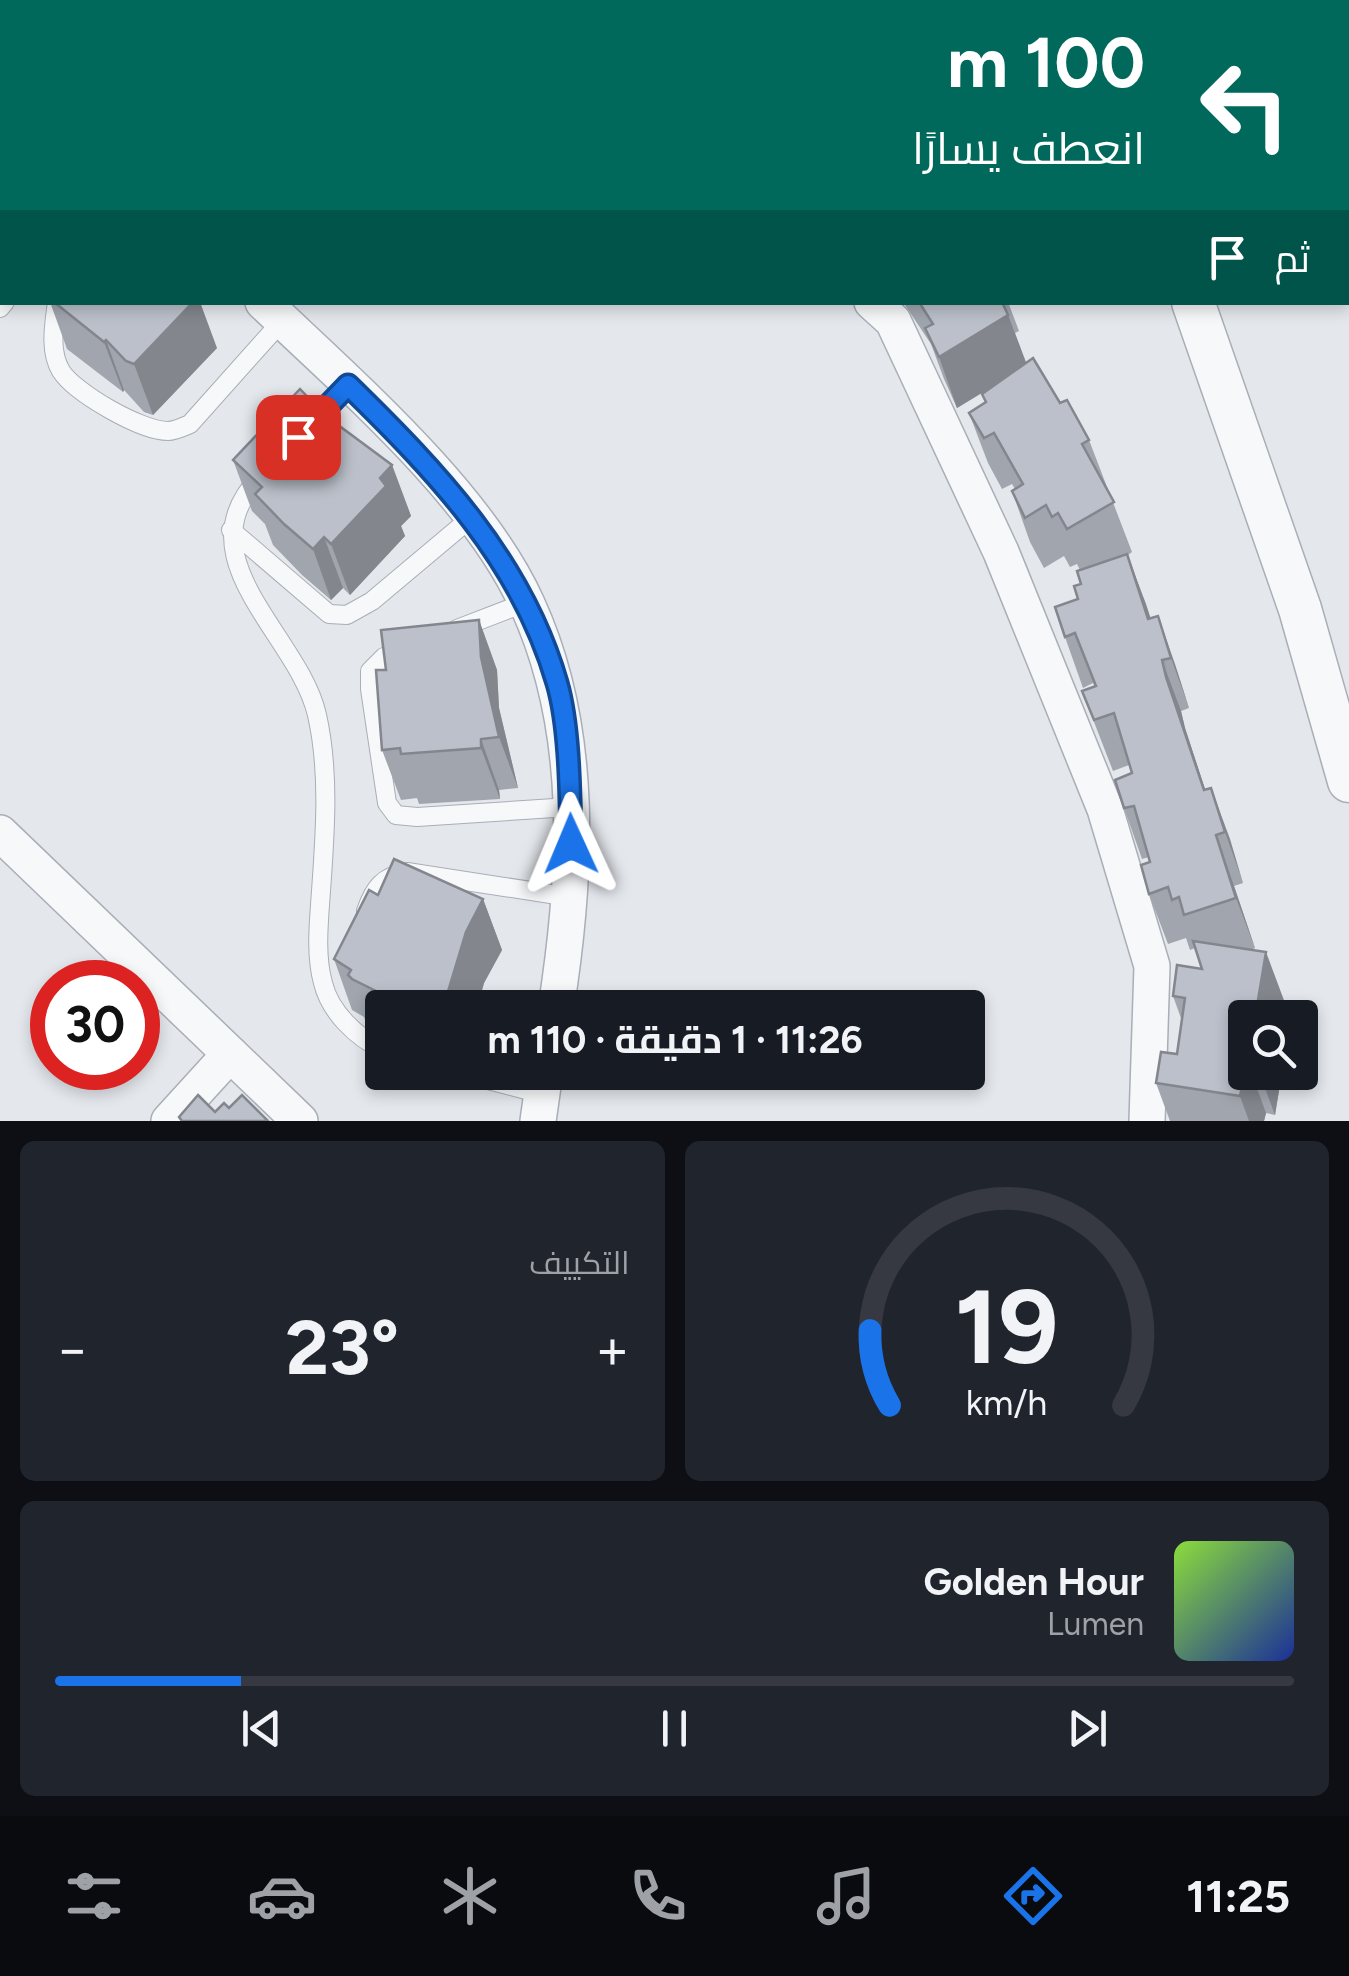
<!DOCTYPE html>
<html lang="ar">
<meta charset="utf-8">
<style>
body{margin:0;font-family:Figtree,Cairo,sans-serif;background:#20242c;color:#f1f3f6;direction:rtl;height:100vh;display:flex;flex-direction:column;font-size:38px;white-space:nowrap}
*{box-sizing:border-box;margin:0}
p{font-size:32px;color:#9ea1a6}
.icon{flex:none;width:55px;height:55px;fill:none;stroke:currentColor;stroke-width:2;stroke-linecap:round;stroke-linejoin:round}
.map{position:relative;height:1121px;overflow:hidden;direction:ltr}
.drawer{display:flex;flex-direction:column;gap:20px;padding:20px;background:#0d0f14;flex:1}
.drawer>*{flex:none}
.banner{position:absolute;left:0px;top:0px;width:1350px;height:305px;box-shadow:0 5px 15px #0003;direction:rtl;background:#00695c;color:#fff;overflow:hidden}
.tools{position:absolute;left:1228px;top:1000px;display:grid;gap:20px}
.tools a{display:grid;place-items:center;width:90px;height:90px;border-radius:10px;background:#171b24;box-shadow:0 5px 15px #0003;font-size:50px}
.speed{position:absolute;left:30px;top:960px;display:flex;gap:20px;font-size:50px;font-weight:700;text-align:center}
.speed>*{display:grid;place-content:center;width:130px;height:130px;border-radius:50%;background:#171b24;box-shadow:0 5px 15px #0003;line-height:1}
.speed .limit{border:15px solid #d22;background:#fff;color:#111}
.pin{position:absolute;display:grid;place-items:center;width:85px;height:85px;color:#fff;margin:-42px;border-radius:20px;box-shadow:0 5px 15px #0006}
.me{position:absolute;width:110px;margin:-55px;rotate:359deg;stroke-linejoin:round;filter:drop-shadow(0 0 8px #0008)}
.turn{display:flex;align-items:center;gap:35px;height:210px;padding:0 40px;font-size:45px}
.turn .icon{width:130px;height:130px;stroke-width:2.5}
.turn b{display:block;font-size:70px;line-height:85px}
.then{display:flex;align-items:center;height:95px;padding:0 40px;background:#0003;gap:20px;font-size:38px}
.big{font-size:75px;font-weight:700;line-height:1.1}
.drawer .tile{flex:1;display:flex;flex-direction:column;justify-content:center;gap:15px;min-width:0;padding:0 35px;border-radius:15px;background:#20242c}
.drawer .dial{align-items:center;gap:0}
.dial svg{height:260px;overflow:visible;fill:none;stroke:#363941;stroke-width:7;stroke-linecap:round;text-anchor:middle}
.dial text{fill:#f1f3f6;stroke:none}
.song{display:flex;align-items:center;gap:30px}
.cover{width:120px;height:120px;border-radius:15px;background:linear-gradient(135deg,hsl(90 70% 55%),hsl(230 70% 35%))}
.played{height:10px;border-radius:5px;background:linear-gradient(90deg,#1a73e8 15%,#363941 15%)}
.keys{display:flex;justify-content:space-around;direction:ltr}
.heat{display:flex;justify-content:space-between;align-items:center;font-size:55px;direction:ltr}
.drawer .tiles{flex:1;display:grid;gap:20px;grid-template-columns:1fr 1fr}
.tile:last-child{grid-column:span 2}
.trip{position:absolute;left:365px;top:990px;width:620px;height:100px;border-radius:10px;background:#171b24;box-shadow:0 5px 15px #0003;font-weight:700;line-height:100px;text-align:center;direction:rtl}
.menu{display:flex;height:160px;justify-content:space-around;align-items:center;background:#090b0e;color:#9ea1a6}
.menu .icon{width:70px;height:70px}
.menu .current{color:#1a73e8}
.menu b{font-size:45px;color:#f1f3f6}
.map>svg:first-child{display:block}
</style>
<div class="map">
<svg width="1349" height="1121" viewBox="0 0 1349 1121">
<rect width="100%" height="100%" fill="#e4e7ec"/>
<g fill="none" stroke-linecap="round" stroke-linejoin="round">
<g stroke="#a9aeb7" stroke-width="20">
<g id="service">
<polyline points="174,0 176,2"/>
<polyline points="262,0 264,2"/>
<polyline points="670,0 671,2"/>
<polyline points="759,0 760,2"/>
<path d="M57,302C54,325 49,351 61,371C75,393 141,431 168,431C175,431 183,427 190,424L282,321"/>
<polyline points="0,308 5,302"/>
<polyline points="306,429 349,385"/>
<path d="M260,477C181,558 299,635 317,715C330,773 325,834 321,891C319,921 315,954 323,983C330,1012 357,1038 382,1049"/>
<polyline points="231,530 329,614 347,615 372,601 472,517"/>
<polyline points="457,629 527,602"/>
<polyline points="405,649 384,657 370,671 370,689 387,803 396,815 417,817 570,807"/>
<path d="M366,911C374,888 383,876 407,872L570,897"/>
<polyline points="457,1072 542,1094"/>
</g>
</g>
<g stroke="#a9aeb7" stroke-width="38">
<g id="minor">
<polyline points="530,0 533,2"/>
<polyline points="0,134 2,134"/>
<path d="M263,302C350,385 478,495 527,604C585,730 577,874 556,1008"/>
<polyline points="872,302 893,321 1001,552 1105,809 1152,966 1147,1121"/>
<polyline points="0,833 300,1121"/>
<polyline points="169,1121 230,1054"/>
<polyline points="538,1121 545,1072"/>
</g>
</g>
<g stroke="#a9aeb7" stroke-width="45">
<g id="tertiary">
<polyline points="1086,0 1087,2"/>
<polyline points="1193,302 1300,609 1349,781"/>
</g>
</g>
<use href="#service" stroke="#f7f8fa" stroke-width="18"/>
<use href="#minor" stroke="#f7f8fa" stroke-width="35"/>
<use href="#tertiary" stroke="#f7f8fa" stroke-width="42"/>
</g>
<g fill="#a1a5ae">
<polygon points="31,0 152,0 154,2 32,2"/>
<polygon points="322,0 464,0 467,2 323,2"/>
<polygon points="780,0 873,0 874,2 781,2"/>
<polygon points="50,302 54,302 217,348 153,415 144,412 124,390 123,392 67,349"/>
<polygon points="903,302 1008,302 1019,331 1015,333 1026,363 1089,440 1132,552 1128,555 1150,618 1158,616 1189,708 1181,711 1185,728 1205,790 1211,788 1243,883 1234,886 1255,948 1251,950 1285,1003 1282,1018 1245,1018 1245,1072 1282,1072 1275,1115 1266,1113 1264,1121 1170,1121 1156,1083 1177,1054 1182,1021 1173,996 1202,969 1195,948 1190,950 1186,938 1168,944 1149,894 1150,862 1149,857 1142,859 1124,808 1132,773 1129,765 1113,771 1082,691 1095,687 1093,683 1083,688 1065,637 1081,584 1080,570 1077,564 1070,567 1064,556 1044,568 1030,542 1012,491 1015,489 1012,484 1002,489 988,463 969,413 985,402 982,394 992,387 957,408 944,379 931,344"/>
<polygon points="326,416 392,465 411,516 401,526 405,536 350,595 343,588 331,600 302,575 273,545 265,524 252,511 233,460"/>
<polygon points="479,620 497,670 499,708 518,788 499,790 500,799 419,804 417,798 401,800 382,750 386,670"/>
<polygon points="378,895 483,899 502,950 484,983 477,1008 382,1008 382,1036 371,1030 367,1026 364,1017 352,1010 334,959"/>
</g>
<g fill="#83868d">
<polygon points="193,302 200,302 217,348 153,415 134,364"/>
<polygon points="1008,315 1027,365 957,408 939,357"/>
<polygon points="106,340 124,390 123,392 104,342"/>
<polygon points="392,465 411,516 401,526 405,536 350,595 331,544 380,478"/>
<polygon points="324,537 343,588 331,600 313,549"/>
<polygon points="1127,554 1146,604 1167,669 1148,619"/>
<polygon points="1158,616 1176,667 1189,708 1171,658"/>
<polygon points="479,620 497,670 499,708 518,788 499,737 481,657"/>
<polygon points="1162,660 1181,711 1185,728 1222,841 1204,790 1166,677"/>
<polygon points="481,739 499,790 500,799 481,748"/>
<polygon points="1211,788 1230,839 1243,883 1225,832"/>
<polygon points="1216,835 1234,886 1255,948 1236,898"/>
<polygon points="483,899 502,950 484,983 477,1008 443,1008 466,932"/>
<polygon points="1266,952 1285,1003 1282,1018 1255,1018"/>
<polygon points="1245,1072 1251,1072 1266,1113 1264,1121 1249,1121 1240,1096"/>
<polygon points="1259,1072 1282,1072 1275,1115"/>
</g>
<g fill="#bbc0ca" stroke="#83868d" stroke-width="2.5">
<polygon points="47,0 152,0 154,2 50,2"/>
<polygon points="359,0 464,0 467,2 362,2"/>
<polygon points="808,0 873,0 874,2 809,2"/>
<polygon points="54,302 193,302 134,364 126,361 106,340 104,342"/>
<polygon points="919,302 1002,302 1008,315 939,357 925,328 933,324"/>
<polygon points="1033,358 1060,403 1067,400 1089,440 1082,444 1114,502 1067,529 1058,513 1052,517 1046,505 1025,518 1012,491 1023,484 994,433 984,438 969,413 986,402 982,394"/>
<polygon points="300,389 326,416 392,465 380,478 386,486 331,544 324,537 313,549 284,524 255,494 262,487 233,460"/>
<polygon points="1127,554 1148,619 1158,616 1171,658 1162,660 1166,677 1204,790 1211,788 1225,832 1216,835 1236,898 1184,915 1179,897 1172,900 1168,887 1149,894 1141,865 1150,862 1134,806 1124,808 1115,780 1132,773 1114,713 1094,720 1082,691 1096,686 1075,633 1065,637 1055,607 1078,599 1074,586 1081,584 1077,571"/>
<polygon points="479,620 481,657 499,737 481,739 481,748 401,754 400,748 382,750 376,670 386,670 381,630"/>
<polygon points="394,859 483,899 466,932 443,1008 437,1008 425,1003 422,1008 410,1008 352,979 348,975 351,970 334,959 369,890 378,895"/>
<polygon points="1193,941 1266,952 1255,1018 1245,1018 1245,1072 1240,1096 1156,1083 1161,1052 1177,1054 1185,998 1173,996 1177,965 1202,969"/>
<polygon points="198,1095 215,1112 224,1103 229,1108 242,1095 268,1121 182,1121 179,1117"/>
</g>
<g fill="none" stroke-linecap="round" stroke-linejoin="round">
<g stroke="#114b97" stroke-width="25">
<path id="route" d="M298,437L348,385C437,472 522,561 557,683C570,727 570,798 571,844"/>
</g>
<use href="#route" stroke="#1a73e8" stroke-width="18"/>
</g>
</svg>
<div class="tools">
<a><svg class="icon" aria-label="search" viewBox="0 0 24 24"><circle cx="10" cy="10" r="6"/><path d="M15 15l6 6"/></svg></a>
</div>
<div class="speed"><div class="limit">30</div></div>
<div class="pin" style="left:298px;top:437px;background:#d93025"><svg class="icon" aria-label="arrive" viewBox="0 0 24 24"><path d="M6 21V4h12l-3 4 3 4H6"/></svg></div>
<svg class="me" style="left:571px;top:844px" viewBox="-20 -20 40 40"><path d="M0-17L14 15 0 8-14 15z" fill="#1a73e8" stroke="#fff" stroke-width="4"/></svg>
<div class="trip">11:26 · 1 دقيقة · 110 m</div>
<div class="banner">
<div class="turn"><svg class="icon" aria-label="left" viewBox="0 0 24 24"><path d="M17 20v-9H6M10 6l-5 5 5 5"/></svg><div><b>100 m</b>انعطف يسارًا</div></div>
<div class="then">ثم<svg class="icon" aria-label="arrive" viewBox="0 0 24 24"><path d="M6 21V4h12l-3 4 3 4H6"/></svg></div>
</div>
</div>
<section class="drawer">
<div class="tiles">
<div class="tile dial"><svg viewBox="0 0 100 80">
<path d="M14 69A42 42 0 1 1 86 69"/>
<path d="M14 69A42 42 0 0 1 8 46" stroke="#1a73e8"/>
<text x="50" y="56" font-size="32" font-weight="700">19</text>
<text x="50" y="72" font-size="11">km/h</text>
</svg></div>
<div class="tile"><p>التكييف</p>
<div class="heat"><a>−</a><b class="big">23°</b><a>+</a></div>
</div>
<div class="tile">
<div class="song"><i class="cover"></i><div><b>Golden Hour</b><p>Lumen</p></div></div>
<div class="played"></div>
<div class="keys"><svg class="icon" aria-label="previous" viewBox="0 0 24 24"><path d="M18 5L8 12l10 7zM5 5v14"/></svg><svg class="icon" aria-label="pause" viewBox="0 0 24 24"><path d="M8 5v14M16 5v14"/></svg><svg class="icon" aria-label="next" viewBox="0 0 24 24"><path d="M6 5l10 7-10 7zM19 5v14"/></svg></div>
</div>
</div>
</section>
<nav class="menu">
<b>11:25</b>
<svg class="icon current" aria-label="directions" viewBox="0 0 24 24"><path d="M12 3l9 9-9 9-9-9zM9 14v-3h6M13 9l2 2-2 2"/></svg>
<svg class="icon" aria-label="music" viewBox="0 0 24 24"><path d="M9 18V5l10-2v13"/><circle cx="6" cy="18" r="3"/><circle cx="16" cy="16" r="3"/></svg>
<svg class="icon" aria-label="phone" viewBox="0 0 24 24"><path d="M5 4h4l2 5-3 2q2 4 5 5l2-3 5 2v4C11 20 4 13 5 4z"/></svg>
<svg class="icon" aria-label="climate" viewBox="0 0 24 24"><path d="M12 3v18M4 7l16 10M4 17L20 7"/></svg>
<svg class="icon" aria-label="car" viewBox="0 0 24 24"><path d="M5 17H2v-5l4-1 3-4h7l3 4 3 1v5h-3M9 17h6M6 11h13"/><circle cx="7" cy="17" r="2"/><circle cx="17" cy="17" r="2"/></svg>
<svg class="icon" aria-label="filters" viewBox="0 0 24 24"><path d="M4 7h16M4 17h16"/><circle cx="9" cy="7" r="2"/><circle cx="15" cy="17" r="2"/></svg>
</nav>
